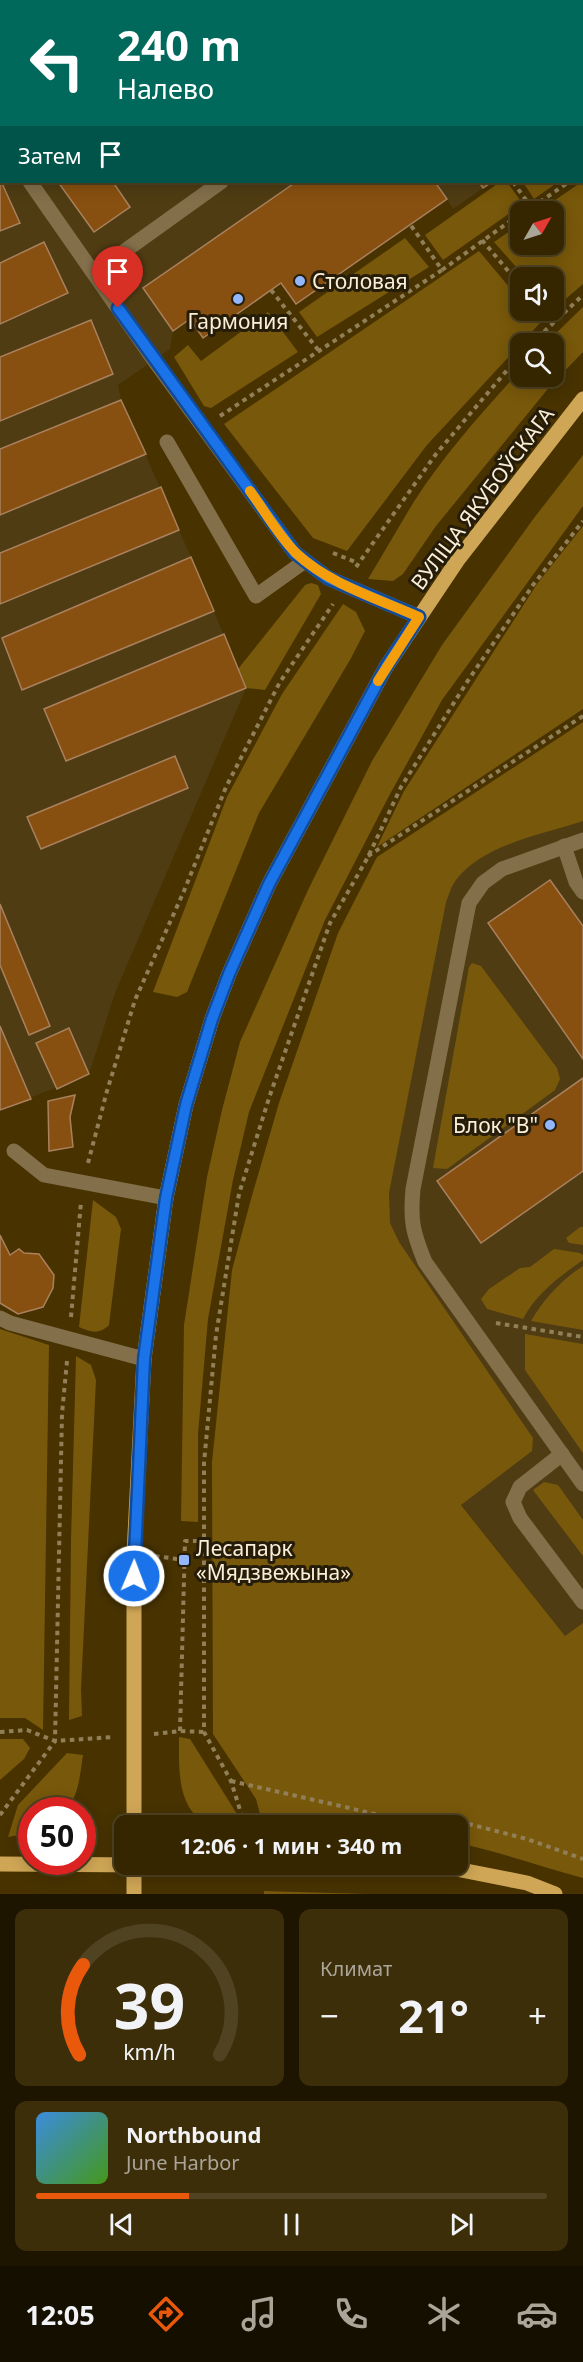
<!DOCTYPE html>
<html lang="ru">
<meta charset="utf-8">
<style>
body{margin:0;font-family:"Noto Sans",sans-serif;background:#3d2e0a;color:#f1f3f6;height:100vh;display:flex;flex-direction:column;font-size:22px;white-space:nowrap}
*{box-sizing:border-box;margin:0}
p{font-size:20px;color:#aaa599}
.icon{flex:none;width:33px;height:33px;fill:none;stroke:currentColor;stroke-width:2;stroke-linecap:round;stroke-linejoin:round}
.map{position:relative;height:1894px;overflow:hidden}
.sheet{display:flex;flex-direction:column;gap:15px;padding:15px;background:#1d1500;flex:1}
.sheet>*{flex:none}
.guide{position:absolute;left:0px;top:0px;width:584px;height:183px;box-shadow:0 3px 15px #0003,0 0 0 2px #4f4322;background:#00695c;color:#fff;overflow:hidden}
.needle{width:39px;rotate:51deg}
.fabs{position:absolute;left:510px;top:201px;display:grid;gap:12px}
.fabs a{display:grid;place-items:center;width:54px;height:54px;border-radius:12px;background:#352600;box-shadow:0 3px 15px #0003,0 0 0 2px #4f4322;font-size:30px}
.speed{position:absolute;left:18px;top:1797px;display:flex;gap:12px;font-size:30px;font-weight:700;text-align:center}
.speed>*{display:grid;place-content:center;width:78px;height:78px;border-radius:50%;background:#352600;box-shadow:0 3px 15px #0003,0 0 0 2px #4f4322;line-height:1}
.speed .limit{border:9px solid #d22;background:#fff;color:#111}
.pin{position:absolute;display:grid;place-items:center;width:51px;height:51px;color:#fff;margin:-62px -26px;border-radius:50% 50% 50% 0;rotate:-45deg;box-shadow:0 0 6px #0007}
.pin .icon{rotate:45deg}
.me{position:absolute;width:66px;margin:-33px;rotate:1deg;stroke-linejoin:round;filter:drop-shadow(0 0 4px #0008)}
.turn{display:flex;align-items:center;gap:21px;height:126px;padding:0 18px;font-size:27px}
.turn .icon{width:78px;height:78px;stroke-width:2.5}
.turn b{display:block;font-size:42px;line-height:51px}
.then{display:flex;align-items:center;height:57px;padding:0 18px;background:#0003;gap:12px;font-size:22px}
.big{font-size:45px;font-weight:700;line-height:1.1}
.sheet .widget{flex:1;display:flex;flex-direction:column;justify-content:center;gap:9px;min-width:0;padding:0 21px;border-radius:12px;background:#3d2e0a}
.sheet .dial{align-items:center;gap:0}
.dial svg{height:156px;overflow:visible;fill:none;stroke:#4f4322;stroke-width:7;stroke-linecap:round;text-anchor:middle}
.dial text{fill:#f1f3f6;stroke:none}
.song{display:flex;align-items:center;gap:18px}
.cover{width:72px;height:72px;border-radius:9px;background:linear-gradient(135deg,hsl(210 70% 55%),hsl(100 70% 35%))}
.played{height:6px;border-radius:3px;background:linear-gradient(90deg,#ea580c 30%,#4f4322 30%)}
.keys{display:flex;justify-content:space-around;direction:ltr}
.heat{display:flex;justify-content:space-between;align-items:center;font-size:33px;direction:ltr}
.sheet .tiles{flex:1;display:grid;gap:15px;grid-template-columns:1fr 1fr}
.widget:last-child{grid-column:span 2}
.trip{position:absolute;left:114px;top:1815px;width:354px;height:60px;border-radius:12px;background:#352600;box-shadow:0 3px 15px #0003,0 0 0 2px #4f4322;font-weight:700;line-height:60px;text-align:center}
.menu{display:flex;height:96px;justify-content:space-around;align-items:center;background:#150f00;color:#aaa599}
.menu .icon{width:42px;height:42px}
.menu .on{color:#ea580c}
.menu b{font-size:27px;color:#f1f3f6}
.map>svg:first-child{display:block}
</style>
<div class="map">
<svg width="583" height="1894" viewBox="0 0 583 1894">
<rect width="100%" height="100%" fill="#473200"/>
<g fill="#4f3c13">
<polygon points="0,0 583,0 582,99 582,2 2,2 2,182 492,182 453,209 447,199 296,304 281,283 203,338 190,319 173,331 170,349 118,385 121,400 191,557 246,688 115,993 89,1074 0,1110"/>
<polygon points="583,733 583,1659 283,1279 417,842"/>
</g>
<g fill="#78580a">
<polygon points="583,181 583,284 554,309 554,278 525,277 494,242 520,224 520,244 554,244 554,212 539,211"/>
<polygon points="500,182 507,182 523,204 443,260 425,235"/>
<polygon points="523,182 558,182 534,199"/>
<polygon points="405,238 429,267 317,337 299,312"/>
<polygon points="479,251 520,300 520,310 529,311 540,323 427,445 347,551 313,538 224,424"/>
<path d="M583,307V352L551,385L436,526L403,574L393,581L368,579C384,553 399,526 415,500C445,454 483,411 520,371V376H554V344L546,343Z"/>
<polygon points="268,312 298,352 211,408 204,406 174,357 188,345 201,361"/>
<polygon points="583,455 583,506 442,700 389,796 325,920 249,1112 233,1180 208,1319 198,1434 198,1522 181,1521 184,1325 207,1177 222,1110 240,1042 308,890 372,761 442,645 534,518"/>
<polygon points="583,526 583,709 377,847 404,791 537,584"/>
<polygon points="311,583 318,585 321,594 265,690 246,688 238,669 305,585"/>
<polygon points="343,604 356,612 365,631 350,660 259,813 187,992 177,997 153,992 227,797 282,694"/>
<path d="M583,722V821C541,835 484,844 456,880C451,886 449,895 446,902L389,1193L390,1223L399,1242L533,1438L532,1451L461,1505L565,1636L583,1623V1878C541,1867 500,1852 458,1843V1826L263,1825L256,1799L213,1734L212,1462L232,1270L251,1199L279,1103L338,933L377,857Z"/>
<polygon points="472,963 481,966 557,1068 560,1079 555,1090 447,1169 433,1168 469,967"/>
<path d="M93,1200L116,1217L121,1229L109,1325C99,1335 90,1332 79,1327Z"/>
<polygon points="580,1227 583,1227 583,1245 569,1243 566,1238"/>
<path d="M554,1249L580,1253L583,1255V1260C560,1276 536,1294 523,1319L487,1309L481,1299L489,1289L520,1268L530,1267Z"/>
<path d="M583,1266V1330L531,1321C543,1300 562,1279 583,1266Z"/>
<polygon points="0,1329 49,1345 43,1730 25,1718 0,1718"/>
<polygon points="525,1334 583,1344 583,1453 525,1370"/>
<polygon points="76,1356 91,1365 96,1380 81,1689 82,1716 69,1720 71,1540"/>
<polygon points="544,1482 558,1485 583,1520 583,1556 533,1490"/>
<path d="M179,1737L190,1739L237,1814L238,1825C230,1826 218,1827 210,1824C176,1812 179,1767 179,1737Z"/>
<polygon points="0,1739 23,1739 30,1748 24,1759 0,1780"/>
<path d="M67,1753L83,1755C80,1774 79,1796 66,1810H32L31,1833L8,1837L18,1805Z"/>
<polygon points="264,1891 368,1894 264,1894"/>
</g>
<g fill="#885010" stroke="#a9815e" stroke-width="1.5">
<polygon points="0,0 169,0 170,2 2,2 0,53"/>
<polygon points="194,0 342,0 192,2"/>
<polygon points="535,0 583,0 582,99 582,2 533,2"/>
<polygon points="0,179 20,223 0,231"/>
<polygon points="58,182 113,182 130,207 94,232"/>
<polygon points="296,182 435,182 447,199 296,304 281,283 203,338 190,319 173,331 143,288"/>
<polygon points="479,182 492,182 483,188"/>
<polygon points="44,242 68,293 0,324 0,263"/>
<polygon points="91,320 113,374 0,421 0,357"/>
<polygon points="121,400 146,454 0,515 0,449"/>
<polygon points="161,487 179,530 0,604 0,553"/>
<polygon points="191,557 214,611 22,690 2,638"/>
<polygon points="224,634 246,688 66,761 44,709"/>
<polygon points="175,756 188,788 41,849 27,817"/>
<polygon points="550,880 583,926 583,1059 488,923"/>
<polygon points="0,904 50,1026 29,1035 0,965"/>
<polygon points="0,1026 31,1099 0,1110"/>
<polygon points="69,1028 89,1074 57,1089 36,1043"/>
<polygon points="583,1078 583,1171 481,1243 437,1181"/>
<polygon points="75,1095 70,1117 73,1147 49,1151 48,1101"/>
<polygon points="0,1235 10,1255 19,1249 24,1253 39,1254 54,1275 53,1288 43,1307 18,1314 0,1303"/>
</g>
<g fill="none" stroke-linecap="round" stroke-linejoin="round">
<g stroke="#917f58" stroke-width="4" stroke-dasharray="4.5 4.5" stroke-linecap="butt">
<polyline points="462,2 464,0"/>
<polyline points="582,140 583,140"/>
<polyline points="582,173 583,172"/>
<polyline points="513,182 531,207"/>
<polyline points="525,212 569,182"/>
<polyline points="482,240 520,285"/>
<polyline points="442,270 520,214"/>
<polyline points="271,290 319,351"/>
<polyline points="543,310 552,321"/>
<polyline points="531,344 583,295"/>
<polyline points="220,416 442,270 410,224"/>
<polyline points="333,553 358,563"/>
<polyline points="356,567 436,454 520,355"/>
<polyline points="368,856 583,716"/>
<polyline points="88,1163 107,1091 135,1000 184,891 226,787 280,682 333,604"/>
<polyline points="71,1317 81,1202"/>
<polyline points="496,1323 583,1337"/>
<polyline points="155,1556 184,1560"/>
<polyline points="180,1731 185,1541 204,1541"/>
<polyline points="0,1732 27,1730 55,1741 114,1737"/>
<polyline points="154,1734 180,1731 204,1732"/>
<polyline points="231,1781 406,1821 442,1817 527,1839 583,1859"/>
<polyline points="0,1815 55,1741 62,1414 67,1361"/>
<polyline points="245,1826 231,1781 204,1732 204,1463 216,1335 239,1194 269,1098 330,923 368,857 401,787 467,682 533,585 583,521"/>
</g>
<g stroke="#836f4a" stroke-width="15">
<polyline points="0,138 2,140"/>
<polyline points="30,182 154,360 295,553 328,578 419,617"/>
<polyline points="94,273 221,182"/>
<polyline points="167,442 256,596 305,561"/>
<path d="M583,840L502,869L483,883L469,903L413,1189C410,1221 413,1233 425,1262L583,1484"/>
<polyline points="564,846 576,882 583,892"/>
<polyline points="14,1151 44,1175 166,1198"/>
<polyline points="0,1318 10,1323 144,1359"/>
<polyline points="562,1454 520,1487 513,1502 520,1518 583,1602"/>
</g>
<g stroke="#cfa655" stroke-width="15">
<polyline points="134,1826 134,1554 144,1359 166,1198 186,1105 212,1019 229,974 269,884 386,667 457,561 583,399"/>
<polyline points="0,1864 446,1867 527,1883 555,1894"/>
<polyline points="134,1894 134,1864"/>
</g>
</g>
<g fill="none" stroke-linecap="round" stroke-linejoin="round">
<g stroke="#114b97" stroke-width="15">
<polyline id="route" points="118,308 295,553 328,578 419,617 386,667 269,884 229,974 212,1019 186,1105 166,1198 144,1359 134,1576"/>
</g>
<use href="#route" stroke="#1a73e8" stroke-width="10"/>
<path stroke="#f59e0b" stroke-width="10" d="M250,491C264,510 280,538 297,554C329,584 379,599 419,617L378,681"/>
</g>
<g fill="#93b7fd" stroke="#251c09" stroke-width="2">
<circle cx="300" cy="281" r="6"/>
<circle cx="238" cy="299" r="6"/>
<circle cx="550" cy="1125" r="6"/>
<rect x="178" y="1554" width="12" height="12" rx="3"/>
</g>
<g text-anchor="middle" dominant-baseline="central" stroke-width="6" stroke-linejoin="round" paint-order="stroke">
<g font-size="21" fill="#fcefd7" stroke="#251c09" text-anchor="start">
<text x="312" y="281">Cтоловая</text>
<text x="238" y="321" text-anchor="middle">Гармония</text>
<text x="538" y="1125" text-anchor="end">Блок "В"</text>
<text x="196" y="1548">Лесапарк<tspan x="196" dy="24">«Мядзвежына»</tspan></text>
</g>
<g font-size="21" fill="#fcefd7" stroke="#251c09">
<text transform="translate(482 498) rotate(-53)">ВУЛІЦА ЯКУБОЎСКАГА</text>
</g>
</g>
</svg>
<div class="fabs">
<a><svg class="needle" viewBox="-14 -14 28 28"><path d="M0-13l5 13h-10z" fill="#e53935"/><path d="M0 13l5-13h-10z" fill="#aaa599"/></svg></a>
<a><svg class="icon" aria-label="sound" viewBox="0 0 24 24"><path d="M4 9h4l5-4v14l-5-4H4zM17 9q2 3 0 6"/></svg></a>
<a><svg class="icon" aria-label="search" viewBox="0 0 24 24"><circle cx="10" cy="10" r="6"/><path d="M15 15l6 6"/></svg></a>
</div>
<div class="speed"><div class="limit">50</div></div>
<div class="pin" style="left:118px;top:308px;background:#d93025"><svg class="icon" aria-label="arrive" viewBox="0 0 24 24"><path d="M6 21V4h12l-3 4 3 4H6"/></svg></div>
<svg class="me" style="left:134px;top:1576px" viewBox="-20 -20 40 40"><circle r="17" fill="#1a73e8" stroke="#fff" stroke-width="3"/><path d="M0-11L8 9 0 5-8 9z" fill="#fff"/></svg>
<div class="trip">12:06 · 1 мин · 340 m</div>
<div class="guide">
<div class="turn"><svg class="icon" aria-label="left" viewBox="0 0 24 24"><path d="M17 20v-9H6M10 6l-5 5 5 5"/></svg><div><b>240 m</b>Налево</div></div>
<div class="then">Затем<svg class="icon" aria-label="arrive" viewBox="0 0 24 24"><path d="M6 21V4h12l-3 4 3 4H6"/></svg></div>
</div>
</div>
<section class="sheet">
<div class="tiles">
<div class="widget dial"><svg viewBox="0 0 100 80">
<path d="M14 69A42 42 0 1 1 86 69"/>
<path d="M14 69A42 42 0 0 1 16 23" stroke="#ea580c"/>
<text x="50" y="56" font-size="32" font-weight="700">39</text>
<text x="50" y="72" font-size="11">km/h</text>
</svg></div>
<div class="widget"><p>Климат</p>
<div class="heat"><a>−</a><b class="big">21°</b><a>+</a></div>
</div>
<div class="widget">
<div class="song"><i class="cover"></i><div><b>Northbound</b><p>June Harbor</p></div></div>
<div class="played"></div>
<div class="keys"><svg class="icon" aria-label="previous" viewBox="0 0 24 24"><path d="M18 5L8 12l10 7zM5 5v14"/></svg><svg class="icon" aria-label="pause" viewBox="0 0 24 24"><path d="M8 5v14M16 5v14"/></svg><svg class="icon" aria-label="next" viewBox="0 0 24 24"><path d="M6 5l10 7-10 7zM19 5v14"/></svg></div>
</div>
</div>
</section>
<nav class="menu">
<b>12:05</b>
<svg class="icon on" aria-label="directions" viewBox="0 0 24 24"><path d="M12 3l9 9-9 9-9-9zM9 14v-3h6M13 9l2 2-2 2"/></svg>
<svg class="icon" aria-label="music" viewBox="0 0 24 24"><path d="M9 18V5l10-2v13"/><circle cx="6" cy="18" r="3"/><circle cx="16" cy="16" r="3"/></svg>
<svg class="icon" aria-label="phone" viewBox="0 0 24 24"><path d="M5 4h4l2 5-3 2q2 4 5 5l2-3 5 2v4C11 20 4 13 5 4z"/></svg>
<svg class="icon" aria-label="climate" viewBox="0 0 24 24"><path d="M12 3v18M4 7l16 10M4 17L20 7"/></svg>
<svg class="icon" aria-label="car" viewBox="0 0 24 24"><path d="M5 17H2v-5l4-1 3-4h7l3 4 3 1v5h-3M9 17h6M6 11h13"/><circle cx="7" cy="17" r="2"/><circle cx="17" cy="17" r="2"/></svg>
</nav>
